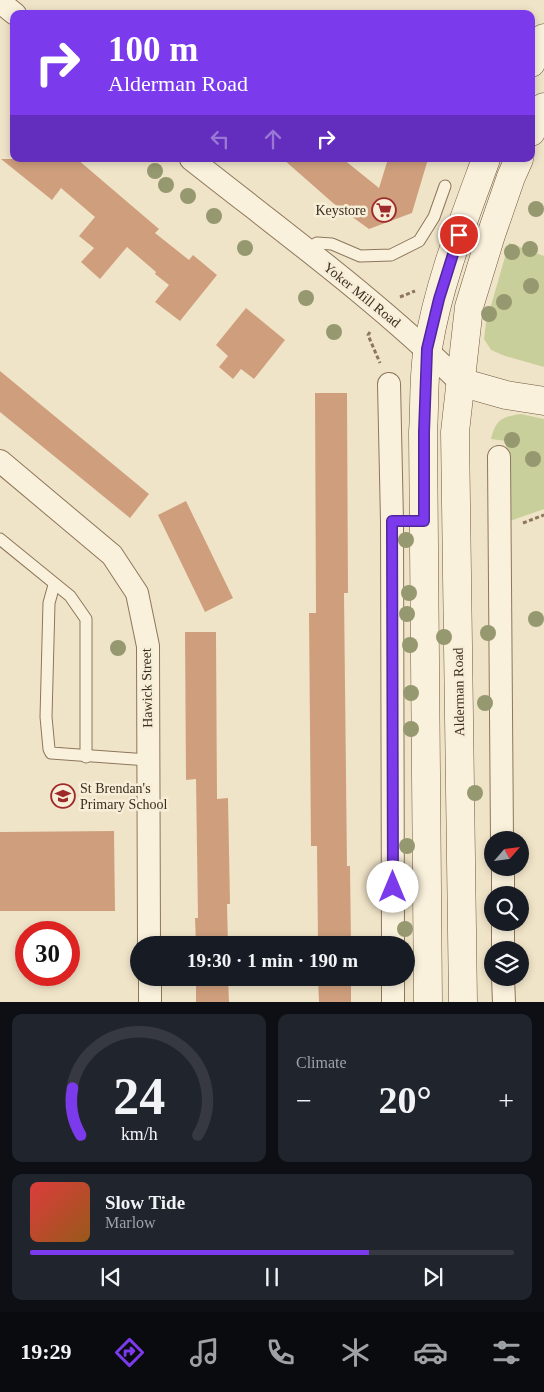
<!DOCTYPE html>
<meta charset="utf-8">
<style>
body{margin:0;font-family:"Times New Roman",serif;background:#20242c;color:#f1f3f6;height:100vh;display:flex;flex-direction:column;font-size:19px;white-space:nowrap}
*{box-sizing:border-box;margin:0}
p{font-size:16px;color:#9ea1a6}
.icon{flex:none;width:28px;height:28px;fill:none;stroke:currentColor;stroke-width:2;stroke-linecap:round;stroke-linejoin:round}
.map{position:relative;height:1002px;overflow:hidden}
.side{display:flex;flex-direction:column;gap:12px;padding:12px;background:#0d0f14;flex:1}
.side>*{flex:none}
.banner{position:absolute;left:10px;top:10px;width:525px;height:152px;border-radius:10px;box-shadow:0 2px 8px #0003;background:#7c3aed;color:#fff;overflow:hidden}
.needle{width:32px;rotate:62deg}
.tools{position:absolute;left:484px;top:831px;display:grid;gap:10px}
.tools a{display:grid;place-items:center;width:45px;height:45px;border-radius:50%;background:#171b24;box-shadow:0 2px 8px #0003;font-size:25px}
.speed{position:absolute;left:15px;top:921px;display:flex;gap:10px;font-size:25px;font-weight:700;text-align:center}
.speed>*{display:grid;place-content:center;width:65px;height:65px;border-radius:50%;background:#171b24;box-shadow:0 2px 8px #0003;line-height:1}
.speed .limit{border:8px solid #d22;background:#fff;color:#111}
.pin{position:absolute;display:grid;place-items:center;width:42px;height:42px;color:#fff;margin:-21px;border:2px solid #fff;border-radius:50%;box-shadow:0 1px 5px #0007}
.me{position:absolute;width:55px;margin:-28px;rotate:0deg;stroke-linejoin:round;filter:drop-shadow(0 0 4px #0008)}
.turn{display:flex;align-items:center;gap:18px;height:105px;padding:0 15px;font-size:22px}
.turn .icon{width:65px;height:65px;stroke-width:2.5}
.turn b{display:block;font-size:35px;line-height:42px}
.lanes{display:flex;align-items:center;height:48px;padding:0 15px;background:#0003;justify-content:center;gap:25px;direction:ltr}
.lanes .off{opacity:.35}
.big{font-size:38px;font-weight:700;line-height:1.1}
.side .widget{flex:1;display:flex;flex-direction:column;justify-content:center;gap:8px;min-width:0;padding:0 18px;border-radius:10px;background:#20242c}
.side .dial{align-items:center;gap:0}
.dial svg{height:130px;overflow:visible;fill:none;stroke:#363941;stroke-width:7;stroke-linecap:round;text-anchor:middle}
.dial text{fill:#f1f3f6;stroke:none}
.song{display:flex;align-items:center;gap:15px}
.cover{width:60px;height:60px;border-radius:8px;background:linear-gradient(135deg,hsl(0 70% 55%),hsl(30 70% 35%))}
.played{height:5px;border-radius:2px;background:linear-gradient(90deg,#7c3aed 70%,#363941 70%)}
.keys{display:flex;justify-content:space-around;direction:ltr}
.heat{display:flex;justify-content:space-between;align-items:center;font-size:28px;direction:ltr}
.side .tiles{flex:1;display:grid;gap:12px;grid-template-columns:1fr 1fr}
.widget:last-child{grid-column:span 2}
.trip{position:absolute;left:130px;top:936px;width:285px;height:50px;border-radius:25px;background:#171b24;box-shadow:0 2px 8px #0003;font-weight:700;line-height:50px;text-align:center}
.tab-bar{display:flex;height:80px;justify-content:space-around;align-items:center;background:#090b0e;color:#9ea1a6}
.tab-bar .icon{width:35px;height:35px}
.tab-bar .current{color:#7c3aed}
.tab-bar b{font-size:22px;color:#f1f3f6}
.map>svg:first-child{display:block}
</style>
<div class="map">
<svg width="544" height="1002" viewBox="0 0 544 1002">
<rect width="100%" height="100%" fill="#f0e4c8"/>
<g fill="#c9cf9b">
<polygon points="509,243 544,256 544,367 505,356 491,350 484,339 486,323"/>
<path d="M521,414L544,419V509L510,521L506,441L491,439C496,420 501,417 521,414Z"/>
</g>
<g fill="#cf9f7d">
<polygon points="1,159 77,159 159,229 155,233 189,260 193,255 217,275 180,321 155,302 169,285 155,274 156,272 127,247 100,279 81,262 94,248 79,236 95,217 61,188 52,200"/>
<polygon points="283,159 343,159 379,188 388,159 428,159 412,213 369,229 333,203"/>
<polygon points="246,308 285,340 254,379 241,369 233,379 219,367 228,356 216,345"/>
<polygon points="0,371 149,494 130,518 0,412"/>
<polygon points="315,393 347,393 348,593 344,593 347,866 350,866 351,945 318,945 317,846 311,846 309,613 316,613"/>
<polygon points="186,501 233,598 205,612 158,515"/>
<polygon points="185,632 216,632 217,799 228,798 230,904 227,904 228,945 196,945 195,918 198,918 196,779 186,780"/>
<polygon points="114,831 115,911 0,911 0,832"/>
<polygon points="196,978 228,978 229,1002 196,1002"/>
<polygon points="318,978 351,978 351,1002 319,1002"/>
</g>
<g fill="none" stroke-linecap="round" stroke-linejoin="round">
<g stroke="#8d765c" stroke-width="13">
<g id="lane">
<polyline points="306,250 317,243 332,244 360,256 391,255 419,241 434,217 445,186"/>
<polyline points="0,539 70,596 86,619 86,757"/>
<polyline points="54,585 49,603 46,717 49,749 51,753 148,760"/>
</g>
</g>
<g stroke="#8d765c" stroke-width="24">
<g id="street">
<polyline points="0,2 15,14"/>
<path d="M191,159C282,231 377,300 460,382"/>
<polyline points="389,384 392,521 393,945"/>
<polyline points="499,457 502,840"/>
<polyline points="0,461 112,555 137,593 148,646 149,945"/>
<polyline points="503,868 503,895"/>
<polyline points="503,922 503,950"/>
<polyline points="150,978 150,1002"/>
<polyline points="393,978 393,1002"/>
<polyline points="503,978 504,1002"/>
</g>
</g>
<g stroke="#6f573f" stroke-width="29">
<g id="secondary">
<polyline points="531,63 544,38"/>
<polyline points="531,132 544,107"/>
<polyline points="460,382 506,395 544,401"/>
<path d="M428,1002L423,432C425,406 423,374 428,348C438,285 464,219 486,159"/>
<polyline points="463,1002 455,432 469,307 491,235 511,177 519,159"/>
</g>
</g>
<g stroke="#8d765c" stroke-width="3" stroke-dasharray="4 2.5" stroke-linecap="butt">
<polyline points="400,297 415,291"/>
<polyline points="370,332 368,335 380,363"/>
<polyline points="523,523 544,515"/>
</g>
<use href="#lane" stroke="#faf1dc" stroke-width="11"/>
<use href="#street" stroke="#faf1dc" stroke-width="22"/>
<use href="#secondary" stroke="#faf1dc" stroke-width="28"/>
</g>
<g fill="#96986f">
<circle cx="155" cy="171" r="8"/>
<circle cx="166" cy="185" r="8"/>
<circle cx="188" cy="196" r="8"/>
<circle cx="536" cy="209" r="8"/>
<circle cx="214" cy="216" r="8"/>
<circle cx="245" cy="248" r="8"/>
<circle cx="530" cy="249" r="8"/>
<circle cx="512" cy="252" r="8"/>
<circle cx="531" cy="286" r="8"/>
<circle cx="306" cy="298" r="8"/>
<circle cx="504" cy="302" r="8"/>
<circle cx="489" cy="314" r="8"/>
<circle cx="334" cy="332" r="8"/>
<circle cx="512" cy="440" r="8"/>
<circle cx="533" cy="459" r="8"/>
<circle cx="406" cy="540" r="8"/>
<circle cx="409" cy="593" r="8"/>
<circle cx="407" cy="614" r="8"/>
<circle cx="536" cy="619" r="8"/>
<circle cx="488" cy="633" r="8"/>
<circle cx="444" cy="637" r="8"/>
<circle cx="410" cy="645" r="8"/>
<circle cx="118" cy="648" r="8"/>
<circle cx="411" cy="693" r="8"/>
<circle cx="485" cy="703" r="8"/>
<circle cx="411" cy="729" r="8"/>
<circle cx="475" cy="793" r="8"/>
<circle cx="407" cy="846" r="8"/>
<circle cx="405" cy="899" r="8"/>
<circle cx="405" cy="929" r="8"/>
</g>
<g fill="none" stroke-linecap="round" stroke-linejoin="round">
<g stroke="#51269a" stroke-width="12">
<polyline id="route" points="393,887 392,521 424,521 424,432 427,349 439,299 459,235"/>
</g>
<use href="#route" stroke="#7c3aed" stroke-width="9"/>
</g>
<defs>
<g id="supermarket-ring" transform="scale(1.25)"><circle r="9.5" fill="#f7eed8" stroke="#9e2a2b" stroke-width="1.5"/><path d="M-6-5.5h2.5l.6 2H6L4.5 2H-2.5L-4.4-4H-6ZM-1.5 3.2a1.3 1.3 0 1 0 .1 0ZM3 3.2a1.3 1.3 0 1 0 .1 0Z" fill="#9e2a2b"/></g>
<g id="school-ring" transform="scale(1.25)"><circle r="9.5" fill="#f7eed8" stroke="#9e2a2b" stroke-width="1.5"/><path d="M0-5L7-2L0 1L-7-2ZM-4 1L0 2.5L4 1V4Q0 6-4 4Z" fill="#9e2a2b"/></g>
</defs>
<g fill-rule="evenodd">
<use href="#supermarket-ring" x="384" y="210"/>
<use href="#school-ring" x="63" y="796"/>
</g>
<g text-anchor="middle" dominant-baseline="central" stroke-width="5" stroke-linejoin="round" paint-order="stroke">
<g font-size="14" fill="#3d2e20" stroke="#f7eed8" text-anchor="end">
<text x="366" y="210">Keystore</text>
<text x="80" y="788" text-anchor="start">St Brendan's<tspan x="80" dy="16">Primary School</tspan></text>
</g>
<g font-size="14" fill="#3d2e20" stroke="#f7eed8">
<text transform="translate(362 295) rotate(39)">Yoker Mill Road</text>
<text transform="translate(147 688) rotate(-91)">Hawick Street</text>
<text transform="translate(459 692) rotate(-91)">Alderman Road</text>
</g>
</g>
</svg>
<div class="tools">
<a><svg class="needle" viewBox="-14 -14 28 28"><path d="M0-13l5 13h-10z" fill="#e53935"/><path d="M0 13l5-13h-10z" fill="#9ea1a6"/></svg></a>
<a><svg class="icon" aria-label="search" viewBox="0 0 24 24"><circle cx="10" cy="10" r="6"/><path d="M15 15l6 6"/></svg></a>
<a><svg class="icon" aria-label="layers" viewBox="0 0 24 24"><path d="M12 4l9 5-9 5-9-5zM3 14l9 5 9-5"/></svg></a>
</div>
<div class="speed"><div class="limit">30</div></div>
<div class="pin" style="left:459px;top:235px;background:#d93025"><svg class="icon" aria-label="arrive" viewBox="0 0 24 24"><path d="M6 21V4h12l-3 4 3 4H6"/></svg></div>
<svg class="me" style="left:393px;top:887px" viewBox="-20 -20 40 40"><circle r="19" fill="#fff"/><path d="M0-13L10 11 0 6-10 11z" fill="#7c3aed"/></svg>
<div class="trip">19:30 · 1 min · 190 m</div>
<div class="banner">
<div class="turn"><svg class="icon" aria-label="right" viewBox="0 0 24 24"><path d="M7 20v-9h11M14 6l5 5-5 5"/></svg><div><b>100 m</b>Alderman Road</div></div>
<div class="lanes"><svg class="icon off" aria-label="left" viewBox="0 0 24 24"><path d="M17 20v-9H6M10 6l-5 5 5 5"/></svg><svg class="icon off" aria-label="ahead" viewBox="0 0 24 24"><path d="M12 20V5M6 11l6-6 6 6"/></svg><svg class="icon" aria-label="right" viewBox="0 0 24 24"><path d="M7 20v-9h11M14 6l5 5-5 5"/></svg></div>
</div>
</div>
<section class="side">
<div class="tiles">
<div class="widget dial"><svg viewBox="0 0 100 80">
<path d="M14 69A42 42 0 1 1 86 69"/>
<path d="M14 69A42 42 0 0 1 9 40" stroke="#7c3aed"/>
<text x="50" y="56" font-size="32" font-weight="700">24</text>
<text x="50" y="72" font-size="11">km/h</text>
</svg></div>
<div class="widget"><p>Climate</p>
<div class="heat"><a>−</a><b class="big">20°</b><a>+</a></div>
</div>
<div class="widget">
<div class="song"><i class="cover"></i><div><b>Slow Tide</b><p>Marlow</p></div></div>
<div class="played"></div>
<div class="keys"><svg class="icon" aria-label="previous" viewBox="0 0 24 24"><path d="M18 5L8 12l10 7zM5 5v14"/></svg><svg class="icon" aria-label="pause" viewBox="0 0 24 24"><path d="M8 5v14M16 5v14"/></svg><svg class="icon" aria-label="next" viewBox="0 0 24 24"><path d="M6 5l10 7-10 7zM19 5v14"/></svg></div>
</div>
</div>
</section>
<nav class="tab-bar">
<b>19:29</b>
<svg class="icon current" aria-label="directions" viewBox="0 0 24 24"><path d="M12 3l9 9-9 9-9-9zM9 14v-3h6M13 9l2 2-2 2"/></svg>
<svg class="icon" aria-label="music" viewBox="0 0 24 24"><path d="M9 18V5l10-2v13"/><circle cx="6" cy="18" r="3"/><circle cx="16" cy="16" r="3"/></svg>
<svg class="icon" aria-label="phone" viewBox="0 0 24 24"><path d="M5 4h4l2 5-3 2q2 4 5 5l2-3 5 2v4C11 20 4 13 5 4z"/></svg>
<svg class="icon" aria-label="climate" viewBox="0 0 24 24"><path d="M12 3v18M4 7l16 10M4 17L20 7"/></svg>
<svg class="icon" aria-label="car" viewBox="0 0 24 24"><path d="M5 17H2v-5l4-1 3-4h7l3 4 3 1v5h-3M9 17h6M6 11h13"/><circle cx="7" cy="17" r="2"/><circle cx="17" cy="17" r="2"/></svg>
<svg class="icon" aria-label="filters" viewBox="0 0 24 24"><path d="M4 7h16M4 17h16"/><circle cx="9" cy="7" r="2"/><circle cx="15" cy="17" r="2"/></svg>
</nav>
